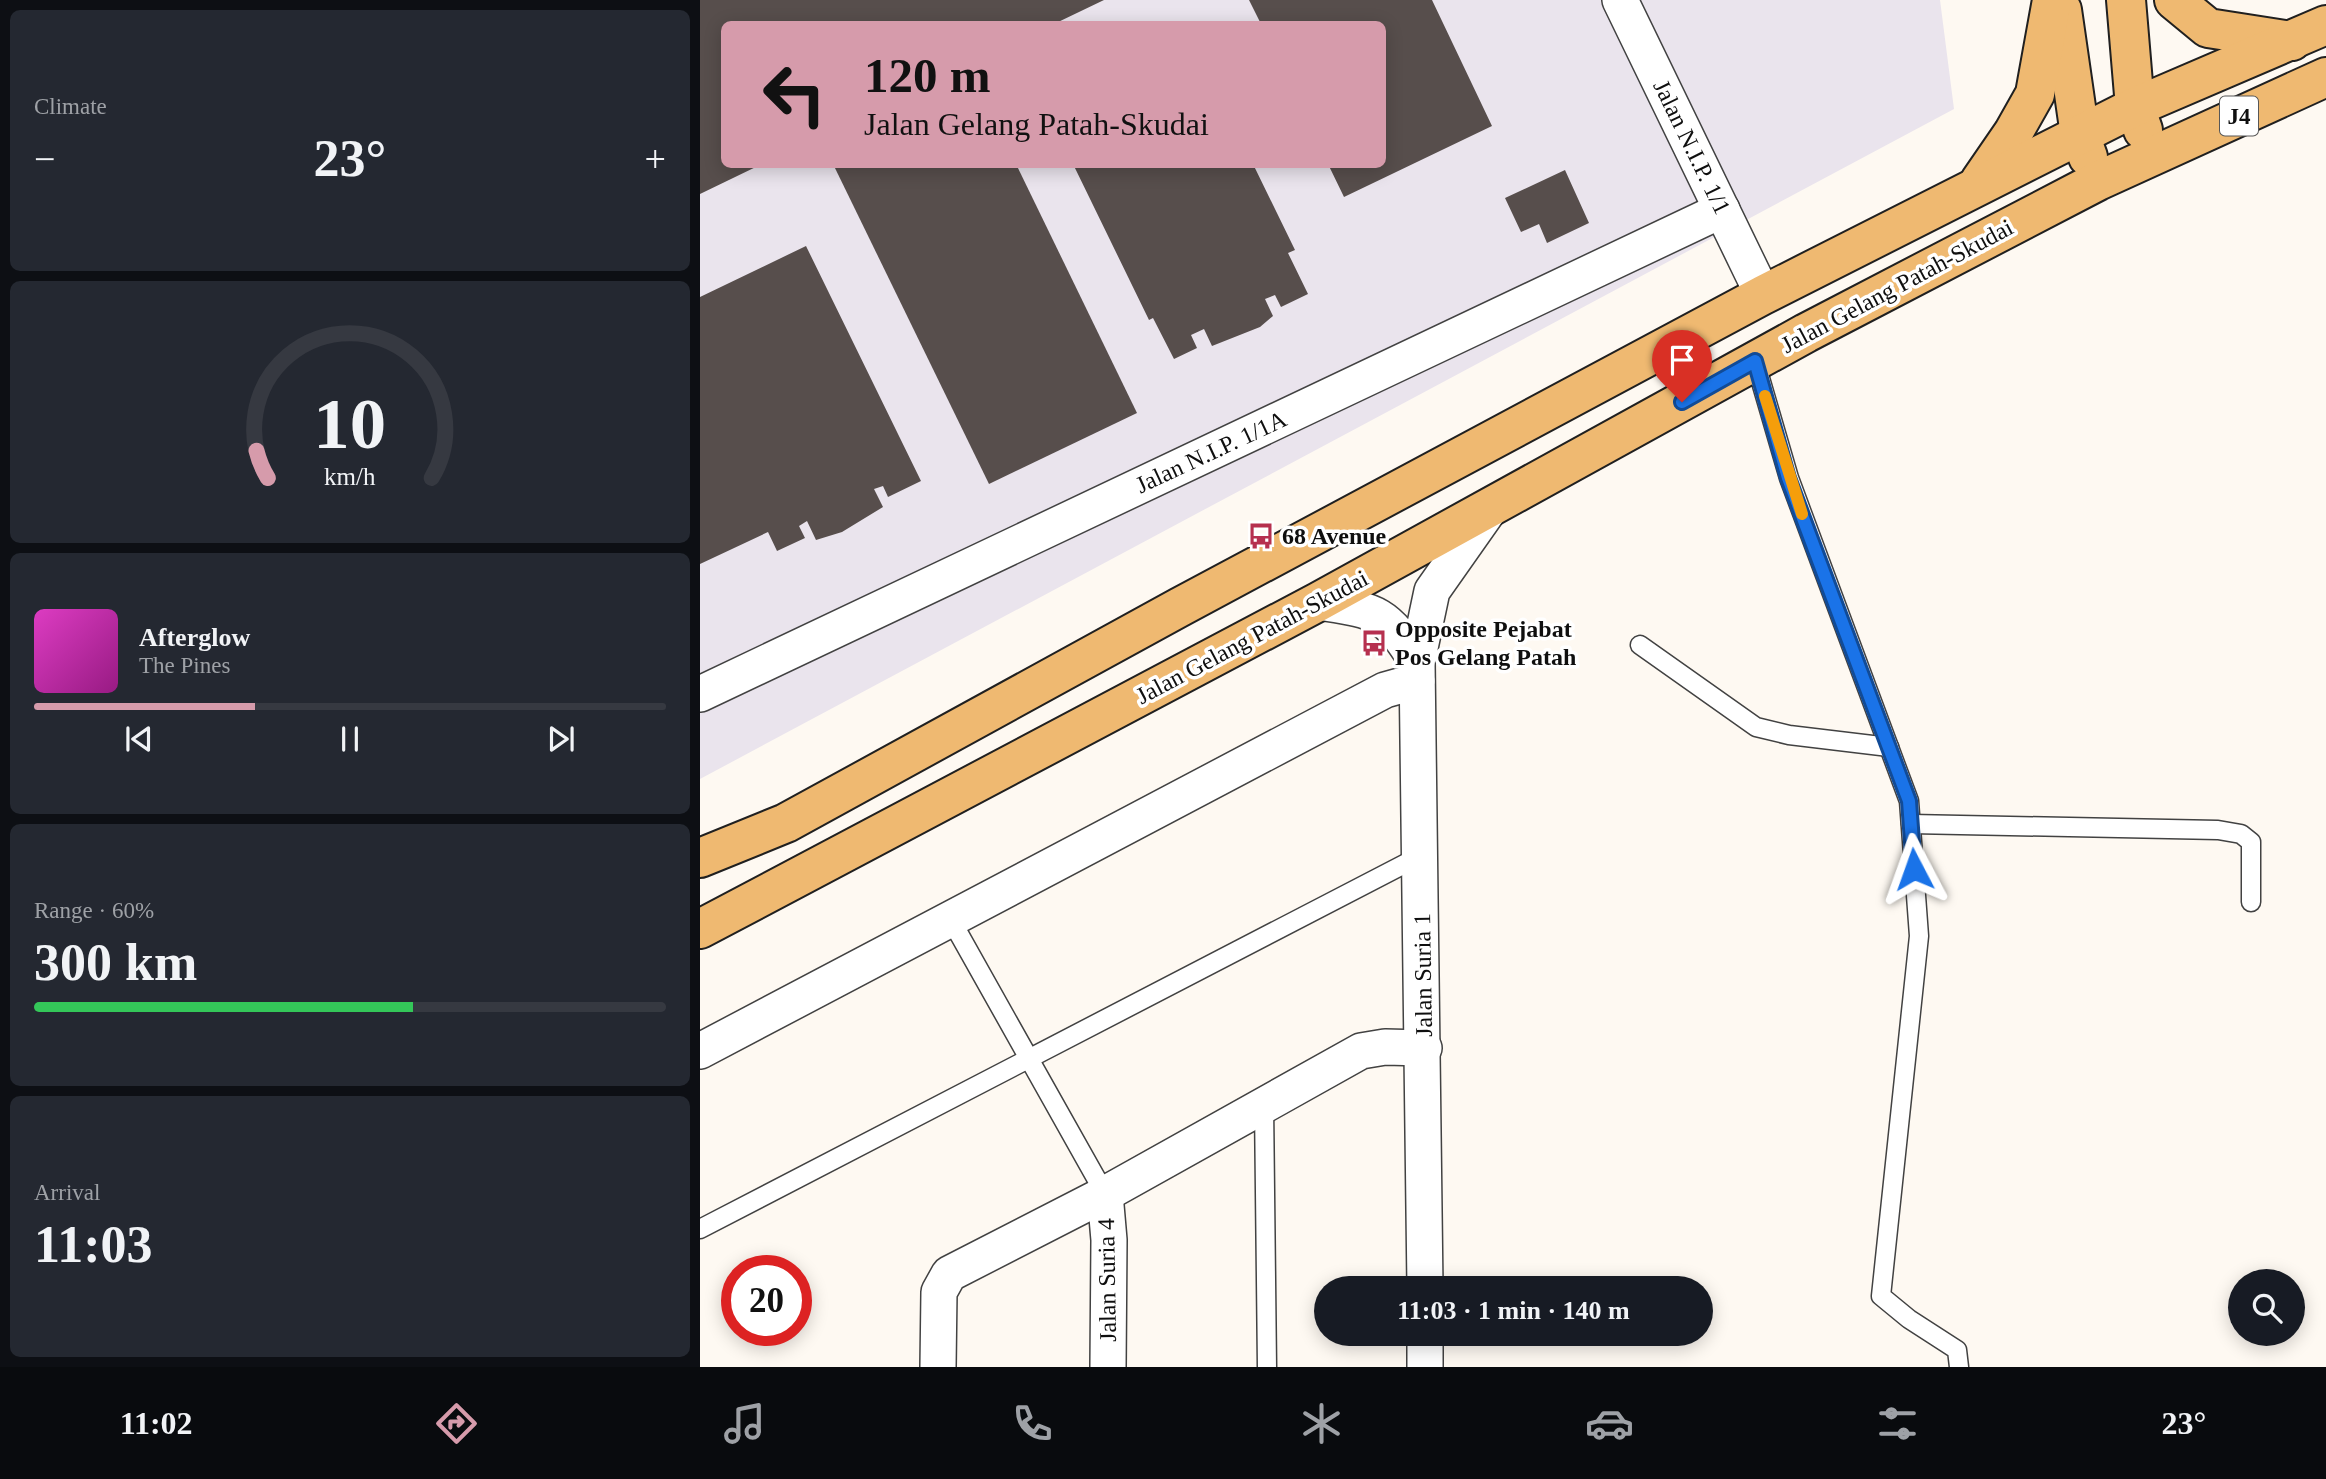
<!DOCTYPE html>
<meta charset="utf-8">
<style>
body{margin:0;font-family:Georgia,serif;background:#242831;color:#f1f3f6;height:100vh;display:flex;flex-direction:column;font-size:26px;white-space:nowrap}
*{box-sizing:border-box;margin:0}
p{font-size:23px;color:#9ea1a6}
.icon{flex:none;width:38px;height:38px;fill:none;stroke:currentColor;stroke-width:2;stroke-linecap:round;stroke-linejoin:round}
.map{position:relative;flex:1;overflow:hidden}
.panel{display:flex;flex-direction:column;gap:10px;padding:10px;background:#0d0f14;width:700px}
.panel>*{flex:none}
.top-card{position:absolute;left:21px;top:21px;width:665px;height:147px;border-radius:10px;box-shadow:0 4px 18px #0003;background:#d69bab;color:#111;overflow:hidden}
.tools{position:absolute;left:1528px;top:1269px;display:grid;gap:14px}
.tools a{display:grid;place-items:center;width:77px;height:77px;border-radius:50%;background:#171b24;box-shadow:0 4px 18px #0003;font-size:35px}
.speed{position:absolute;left:21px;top:1255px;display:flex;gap:14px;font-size:35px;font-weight:700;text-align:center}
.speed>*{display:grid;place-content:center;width:91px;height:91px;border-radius:50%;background:#171b24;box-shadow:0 4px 18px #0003;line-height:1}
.speed .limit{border:10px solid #d22;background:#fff;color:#111}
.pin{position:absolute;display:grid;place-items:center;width:60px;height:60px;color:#fff;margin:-72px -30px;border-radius:50% 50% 50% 0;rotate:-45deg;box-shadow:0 0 7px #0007}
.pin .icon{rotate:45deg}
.me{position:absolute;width:77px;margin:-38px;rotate:356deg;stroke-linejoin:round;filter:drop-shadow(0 0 5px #0008)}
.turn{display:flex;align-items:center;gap:24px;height:147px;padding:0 28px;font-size:32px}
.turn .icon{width:91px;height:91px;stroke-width:2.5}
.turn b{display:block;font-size:49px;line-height:60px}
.big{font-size:52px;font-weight:600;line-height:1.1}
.panel .tile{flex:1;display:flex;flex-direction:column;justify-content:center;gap:10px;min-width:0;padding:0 24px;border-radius:10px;background:#242831}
.panel .dial{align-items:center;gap:0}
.dial svg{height:182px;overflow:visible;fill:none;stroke:#363941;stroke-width:7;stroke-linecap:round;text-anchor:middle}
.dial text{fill:#f1f3f6;stroke:none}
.song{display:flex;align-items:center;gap:21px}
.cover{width:84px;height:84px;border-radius:10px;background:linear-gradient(135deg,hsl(310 70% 55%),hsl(310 70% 35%))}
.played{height:7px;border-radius:4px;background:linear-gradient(90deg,#d69bab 35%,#363941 35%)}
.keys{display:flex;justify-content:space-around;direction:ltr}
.heat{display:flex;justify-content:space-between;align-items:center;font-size:38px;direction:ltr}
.charge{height:10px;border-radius:5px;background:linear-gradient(90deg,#34c759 60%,#363941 0)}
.trip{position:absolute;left:614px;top:1276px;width:399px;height:70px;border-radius:35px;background:#171b24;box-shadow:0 4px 18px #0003;font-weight:600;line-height:70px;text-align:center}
.dock{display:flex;height:112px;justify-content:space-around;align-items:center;background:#090b0e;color:#9ea1a6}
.dock .icon{width:49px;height:49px}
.dock .active{color:#d69bab}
.dock b{font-size:32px;color:#f1f3f6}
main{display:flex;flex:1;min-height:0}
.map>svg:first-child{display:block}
</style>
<main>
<section class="panel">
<div class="tile"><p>Climate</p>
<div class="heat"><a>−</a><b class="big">23°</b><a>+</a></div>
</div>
<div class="tile dial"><svg viewBox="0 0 100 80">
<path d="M14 69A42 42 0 1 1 86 69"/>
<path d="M14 69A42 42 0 0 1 9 57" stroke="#d69bab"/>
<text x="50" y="56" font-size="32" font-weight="700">10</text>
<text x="50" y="72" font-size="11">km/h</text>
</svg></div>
<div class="tile">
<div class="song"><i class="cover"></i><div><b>Afterglow</b><p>The Pines</p></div></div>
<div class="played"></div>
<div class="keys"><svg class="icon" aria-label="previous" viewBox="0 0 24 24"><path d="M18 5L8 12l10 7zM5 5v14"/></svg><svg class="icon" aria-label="pause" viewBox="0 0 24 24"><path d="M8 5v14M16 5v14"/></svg><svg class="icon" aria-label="next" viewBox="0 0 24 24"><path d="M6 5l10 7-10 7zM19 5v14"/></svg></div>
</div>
<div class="tile"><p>Range · 60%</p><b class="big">300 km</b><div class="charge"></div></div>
<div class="tile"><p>Arrival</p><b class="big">11:03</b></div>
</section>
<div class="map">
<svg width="1626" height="1367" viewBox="0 0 1626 1367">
<rect width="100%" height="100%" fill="#fef9f2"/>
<path fill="#eae4ed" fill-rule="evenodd" d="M0,0H1240L1254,109L0,779ZM24,24H682V164H24Z"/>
<g fill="#574e4c">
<polygon points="0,0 404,0 354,24 24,24 24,164 62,164 0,194"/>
<polygon points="549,0 732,0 792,126 644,197 628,164 682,164 682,24 561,24"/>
<polygon points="133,164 316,164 437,413 289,484"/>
<polygon points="373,164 553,164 595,250 588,253 608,294 581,307 575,295 565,299 573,316 560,327 512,346 504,329 491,335 497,348 474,359 453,318 449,320"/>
<polygon points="865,170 889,223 847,243 839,224 821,232 805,198"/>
<polygon points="106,246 221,481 188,497 183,486 174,489 183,507 142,532 116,540 107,521 99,526 105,538 77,551 68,532 0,564 0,297"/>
</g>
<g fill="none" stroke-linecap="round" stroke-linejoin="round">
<g stroke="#424242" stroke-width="21">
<g id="service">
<polyline points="1055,361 1089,478 1209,801 1219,936 1181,1296 1209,1319 1257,1350 1259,1367"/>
<polyline points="940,645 1056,727 1089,735 1189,747"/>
<polyline points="1211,824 1518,830 1541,834 1551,842 1551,902"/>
<polyline points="250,918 405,1194"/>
<polyline points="564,1104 567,1367"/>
<polyline points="0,1229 720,856"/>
</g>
</g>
<g stroke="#424242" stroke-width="38">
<g id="minor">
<polyline points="920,0 1063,295"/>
<path d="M618,602C675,611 685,610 717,662"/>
<polyline points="0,694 1022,210"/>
<polyline points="0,1051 685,690 717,681"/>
<polyline points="405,1194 409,1240 408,1367"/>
<polyline points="725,1288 717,662 732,591 789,510"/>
<polyline points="725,1334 725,1367"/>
<polyline points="238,1367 239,1292 249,1274 405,1194 661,1051 685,1047 724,1048"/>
</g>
</g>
<g stroke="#202020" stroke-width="42">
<g id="primary">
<polyline points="1426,0 1435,107 1443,130"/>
<polyline points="1474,0 1508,28 1592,41"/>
<polyline points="1362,10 1380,135 1388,157"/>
<polyline points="1280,181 1313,133 1335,94 1352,0"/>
<polyline points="0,858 86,823 480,607 1063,295 1435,107 1626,25"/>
<polyline points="0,929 618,602 1106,333 1398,181 1626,77"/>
</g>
</g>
<use href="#service" stroke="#fff" stroke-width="18"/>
<use href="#minor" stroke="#fff" stroke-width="35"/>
<use href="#primary" stroke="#efb971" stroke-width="38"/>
</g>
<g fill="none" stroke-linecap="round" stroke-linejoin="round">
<g stroke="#114b97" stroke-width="18">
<polyline id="route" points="982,402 1055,361 1088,478 1209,801 1214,869"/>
</g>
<use href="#route" stroke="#1a73e8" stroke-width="12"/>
<polyline stroke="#f59e0b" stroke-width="12" points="1065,396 1102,514"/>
</g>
<defs>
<g id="bus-bare" transform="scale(2.1)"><path d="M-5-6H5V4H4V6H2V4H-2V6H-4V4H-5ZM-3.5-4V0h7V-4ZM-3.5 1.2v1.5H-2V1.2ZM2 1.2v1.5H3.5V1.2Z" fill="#b6304f" stroke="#fff" stroke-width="2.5" paint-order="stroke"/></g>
</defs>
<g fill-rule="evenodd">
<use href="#bus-bare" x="561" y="536"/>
<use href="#bus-bare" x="674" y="643"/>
</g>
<g text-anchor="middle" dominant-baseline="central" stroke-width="7" stroke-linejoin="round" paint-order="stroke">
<rect fill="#fff" stroke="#575757" stroke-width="2" x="1520" y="96.5" width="38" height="39" rx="5"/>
<g font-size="23" font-weight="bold" fill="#0f0f0f">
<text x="1539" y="116">J4</text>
</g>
<g font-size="24" fill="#0f0f0f" stroke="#fff">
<text transform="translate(992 147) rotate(64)">Jalan N.I.P. 1/1</text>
<text transform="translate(1197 286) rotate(-28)">Jalan Gelang Patah-Skudai</text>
<text transform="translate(511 452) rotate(-25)">Jalan N.I.P. 1/1A</text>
<text transform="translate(552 637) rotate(-28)">Jalan Gelang Patah-Skudai</text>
<text transform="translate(723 975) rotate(-91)">Jalan Suria 1</text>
<text transform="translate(407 1280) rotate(-91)">Jalan Suria 4</text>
</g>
<g font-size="24" font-weight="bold" fill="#0f0f0f" stroke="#fff" text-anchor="start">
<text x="582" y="536">68 Avenue</text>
<text x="695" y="629">Opposite Pejabat<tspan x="695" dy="28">Pos Gelang Patah</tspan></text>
</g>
</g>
</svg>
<div class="tools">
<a><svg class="icon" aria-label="search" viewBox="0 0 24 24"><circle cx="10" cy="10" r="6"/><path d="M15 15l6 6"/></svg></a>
</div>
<div class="speed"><div class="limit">20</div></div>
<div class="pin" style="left:982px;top:402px;background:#d93025"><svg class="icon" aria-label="arrive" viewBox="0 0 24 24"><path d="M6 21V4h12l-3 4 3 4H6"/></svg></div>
<svg class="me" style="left:1214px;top:869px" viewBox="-20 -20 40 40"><path d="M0-17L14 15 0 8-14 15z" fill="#1a73e8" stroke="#fff" stroke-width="4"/></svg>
<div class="trip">11:03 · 1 min · 140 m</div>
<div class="top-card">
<div class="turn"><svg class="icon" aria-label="left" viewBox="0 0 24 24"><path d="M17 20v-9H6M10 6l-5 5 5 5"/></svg><div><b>120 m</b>Jalan Gelang Patah-Skudai</div></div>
</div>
</div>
</main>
<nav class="dock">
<b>11:02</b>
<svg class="icon active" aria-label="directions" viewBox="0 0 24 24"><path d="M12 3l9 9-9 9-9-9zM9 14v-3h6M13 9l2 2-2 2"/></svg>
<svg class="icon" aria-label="music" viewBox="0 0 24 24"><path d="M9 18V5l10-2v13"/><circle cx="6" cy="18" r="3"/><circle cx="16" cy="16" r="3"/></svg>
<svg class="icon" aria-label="phone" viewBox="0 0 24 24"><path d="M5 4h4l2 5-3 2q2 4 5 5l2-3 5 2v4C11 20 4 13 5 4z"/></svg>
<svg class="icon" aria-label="climate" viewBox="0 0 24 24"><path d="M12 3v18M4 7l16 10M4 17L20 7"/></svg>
<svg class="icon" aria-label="car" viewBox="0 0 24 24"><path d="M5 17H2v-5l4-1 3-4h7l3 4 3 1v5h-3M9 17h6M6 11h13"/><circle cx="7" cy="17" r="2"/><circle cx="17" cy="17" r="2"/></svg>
<svg class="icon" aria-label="filters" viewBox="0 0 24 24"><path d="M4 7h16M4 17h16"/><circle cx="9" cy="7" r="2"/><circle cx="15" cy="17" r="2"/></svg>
<b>23°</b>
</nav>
